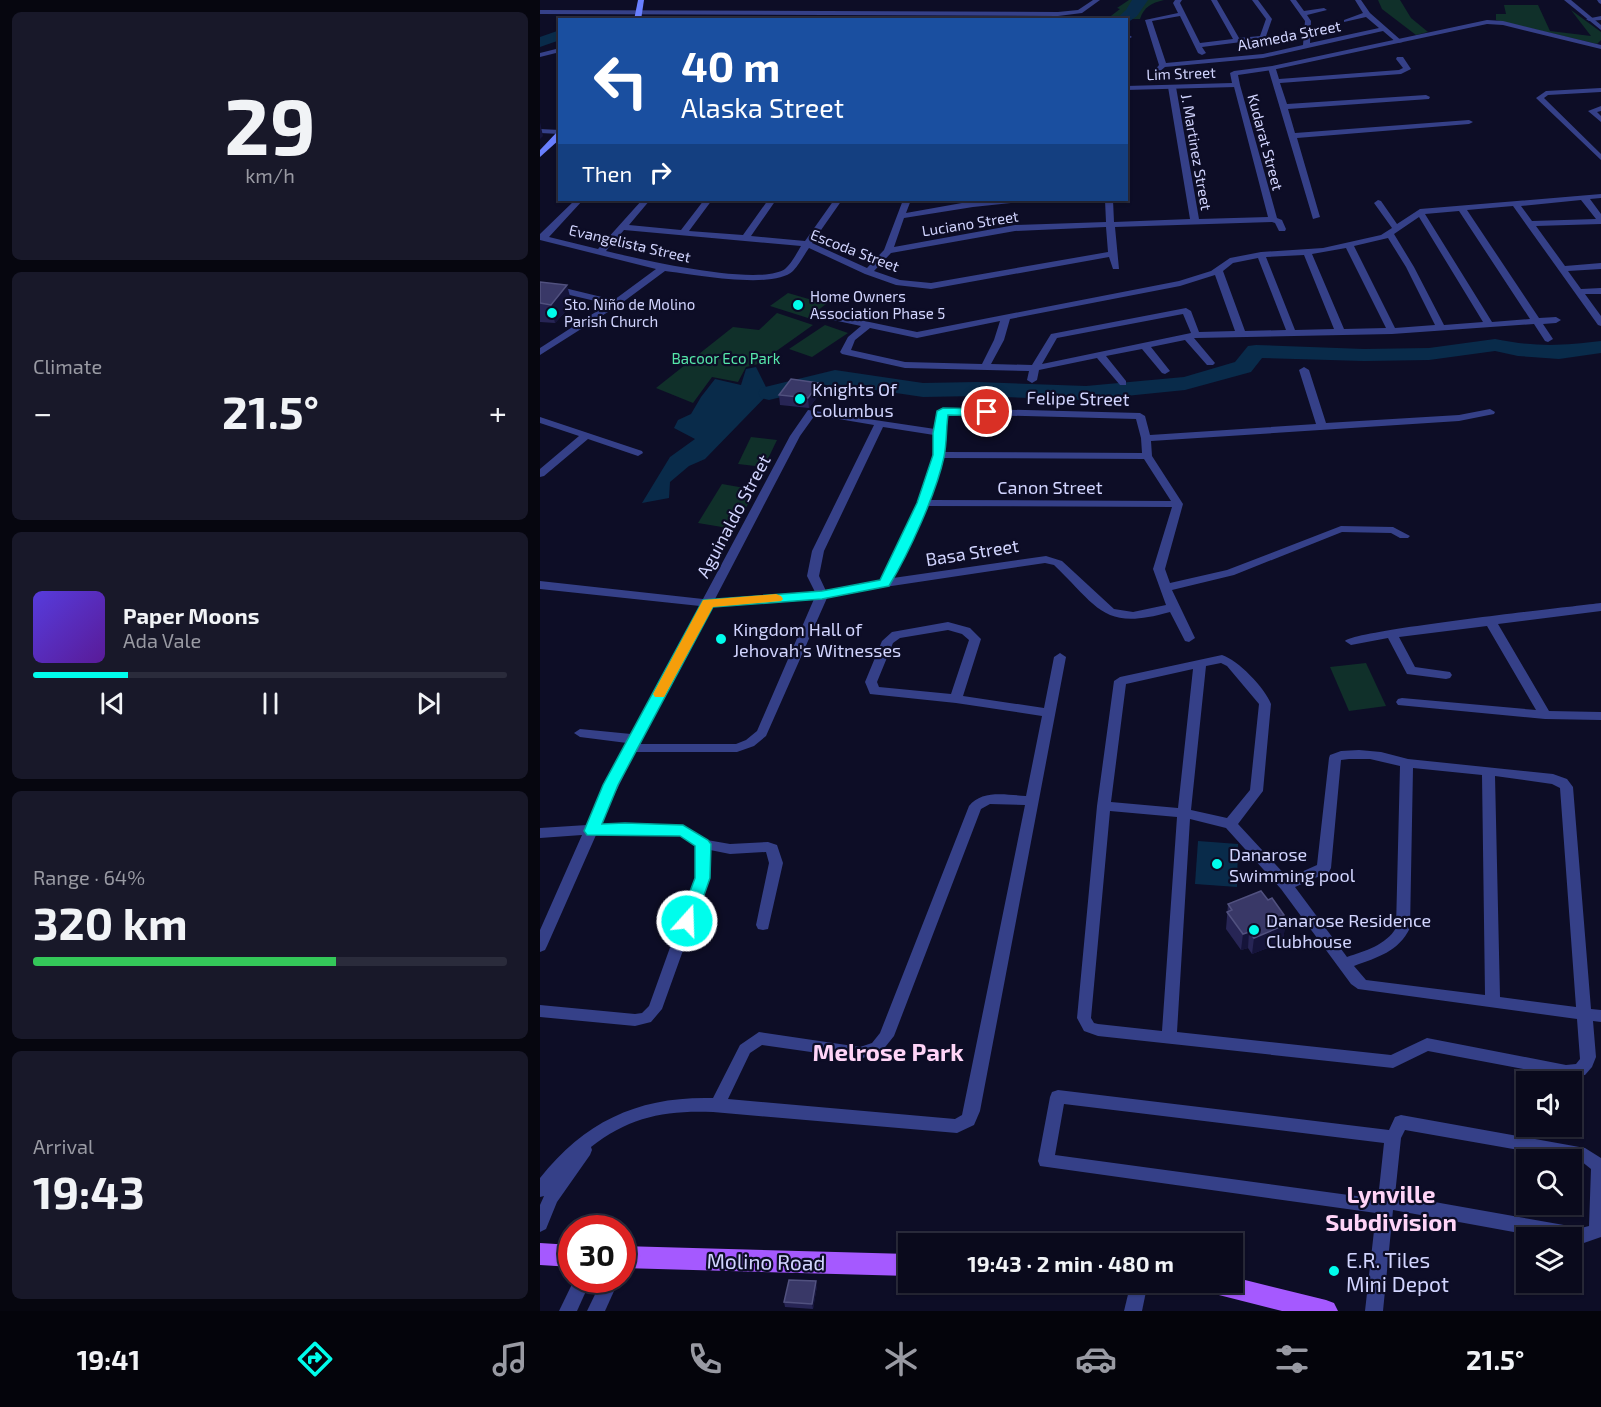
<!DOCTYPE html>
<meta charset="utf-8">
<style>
body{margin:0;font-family:"Exo 2",sans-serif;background:#181829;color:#f1f3f6;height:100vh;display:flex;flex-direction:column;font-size:22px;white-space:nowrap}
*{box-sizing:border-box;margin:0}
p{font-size:20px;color:#999aa3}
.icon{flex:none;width:33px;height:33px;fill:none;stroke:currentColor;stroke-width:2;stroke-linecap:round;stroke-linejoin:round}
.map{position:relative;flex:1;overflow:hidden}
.side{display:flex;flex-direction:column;gap:12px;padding:12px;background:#06060f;width:540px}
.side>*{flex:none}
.hud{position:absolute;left:18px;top:18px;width:570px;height:183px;border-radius:0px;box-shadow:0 2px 4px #0004,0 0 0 2px #2a2b3b;background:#1a4fa0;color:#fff;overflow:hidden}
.buttons{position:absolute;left:976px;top:1071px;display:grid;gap:12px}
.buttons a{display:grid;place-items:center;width:66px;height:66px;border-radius:0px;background:#0a0a1c;box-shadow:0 2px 4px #0004,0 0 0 2px #2a2b3b;font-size:30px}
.speed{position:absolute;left:18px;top:1215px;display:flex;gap:12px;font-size:30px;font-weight:700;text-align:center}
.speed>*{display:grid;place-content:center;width:78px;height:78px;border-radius:50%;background:#0a0a1c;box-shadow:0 2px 4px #0004,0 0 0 2px #2a2b3b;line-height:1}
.speed .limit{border:9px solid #d22;background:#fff;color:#111}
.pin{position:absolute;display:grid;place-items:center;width:51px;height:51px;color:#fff;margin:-26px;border:3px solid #fff;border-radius:50%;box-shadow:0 2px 6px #0007}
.me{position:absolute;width:66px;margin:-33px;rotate:20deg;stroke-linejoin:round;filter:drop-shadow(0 0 4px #0008)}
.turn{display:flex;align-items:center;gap:21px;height:126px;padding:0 24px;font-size:27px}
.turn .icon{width:78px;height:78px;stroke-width:2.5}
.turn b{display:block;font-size:42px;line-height:51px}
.then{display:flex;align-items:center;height:57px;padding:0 24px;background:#0003;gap:12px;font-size:22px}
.big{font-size:45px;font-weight:700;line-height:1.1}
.side .tile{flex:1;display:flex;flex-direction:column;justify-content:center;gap:9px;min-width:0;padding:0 21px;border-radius:9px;background:#181829}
.side .dial{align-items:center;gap:0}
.dial b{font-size:78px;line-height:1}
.song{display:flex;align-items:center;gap:18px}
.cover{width:72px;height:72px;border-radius:9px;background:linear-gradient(135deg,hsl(250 70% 55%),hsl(270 70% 35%))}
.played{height:6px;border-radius:3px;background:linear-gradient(90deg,#00fdec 20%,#2a2b3b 20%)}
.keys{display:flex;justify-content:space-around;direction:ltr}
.heat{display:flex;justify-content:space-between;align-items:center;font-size:33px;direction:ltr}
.charge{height:9px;border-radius:4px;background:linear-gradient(90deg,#34c759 64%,#2a2b3b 0)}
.trip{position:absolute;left:358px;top:1233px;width:345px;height:60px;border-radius:0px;background:#0a0a1c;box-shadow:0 2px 4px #0004,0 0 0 2px #2a2b3b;font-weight:700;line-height:60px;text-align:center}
.menu{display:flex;height:96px;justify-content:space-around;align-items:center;background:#04040b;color:#999aa3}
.menu .icon{width:42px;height:42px}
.menu .active{color:#00fdec}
.menu b{font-size:27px;color:#f1f3f6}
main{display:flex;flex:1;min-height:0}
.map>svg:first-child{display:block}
</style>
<main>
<section class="side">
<div class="tile dial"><b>29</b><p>km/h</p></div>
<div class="tile"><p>Climate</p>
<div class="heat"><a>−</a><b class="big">21.5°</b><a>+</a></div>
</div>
<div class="tile">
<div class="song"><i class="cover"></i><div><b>Paper Moons</b><p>Ada Vale</p></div></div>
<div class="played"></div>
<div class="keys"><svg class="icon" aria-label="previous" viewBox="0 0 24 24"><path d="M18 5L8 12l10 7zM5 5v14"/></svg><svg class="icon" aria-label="pause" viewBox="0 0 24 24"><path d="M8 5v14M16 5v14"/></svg><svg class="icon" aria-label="next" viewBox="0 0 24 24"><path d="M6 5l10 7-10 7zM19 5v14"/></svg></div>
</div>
<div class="tile"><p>Range · 64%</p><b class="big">320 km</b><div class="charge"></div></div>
<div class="tile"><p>Arrival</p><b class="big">19:43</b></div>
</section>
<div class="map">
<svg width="1061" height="1311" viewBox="0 0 1061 1311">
<rect width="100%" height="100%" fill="#0d0d26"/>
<g fill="#10302a">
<path d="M589,0H624C611,3 604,7 600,19H567L580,9L577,8Z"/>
<polygon points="838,0 860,0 871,18 888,32 876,35 842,9"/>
<polygon points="964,5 998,5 1010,31 1051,36 1031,10 1061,32 1061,40 1057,44 956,20 956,14 966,14"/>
<polygon points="248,293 286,304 268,318 230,306"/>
<polygon points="237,313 273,325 218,364 206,367 198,382 172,377 153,403 116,388 193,327 219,330"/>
<polygon points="285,325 308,333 272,357 249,349"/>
<polygon points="211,437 237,440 224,467 198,464"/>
<polygon points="182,484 216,490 194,529 158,523"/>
<polygon points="826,663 846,706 809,711 790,667"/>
</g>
<g fill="#092b4a">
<polygon points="216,367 229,393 165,459 149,466 130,482 129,498 102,503 130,457 155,439 134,428 138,420 151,414 161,397 175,379 201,385 206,369"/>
<polygon points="658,841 698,844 697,887 655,884"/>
</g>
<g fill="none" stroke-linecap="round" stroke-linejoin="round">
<g fill="#092b4a" fill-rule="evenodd">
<polygon points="592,0 608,0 597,16 587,23 586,20 575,20 586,10"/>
<polygon points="20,30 20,40 0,47 0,37"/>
<path d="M955,339C994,347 1022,346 1061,341V353L1019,359L978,356L955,351L889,360L824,361L722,358L711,372L645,390L546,400L437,396L383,397L295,384L229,400L221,398L218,393L221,388L295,370L383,383L437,382L546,386L644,377L695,362L708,346L716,345L824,349L889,348Z"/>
</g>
<g fill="#354088" fill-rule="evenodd">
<polygon points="553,0 560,0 542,13 518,16 0,14 0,10 518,12 538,10"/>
<polygon points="635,0 642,0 640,3 660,43 693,39 671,0 677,0 699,38 720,36 726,19 712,0 718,0 732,19 725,39 662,47 666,53 662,55 658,53 640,16 612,21 626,63 723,54 763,45 765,21 750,0 756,0 764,11 784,8 787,10 767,15 771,21 770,43 839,28 826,17 804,22 804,20 823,13 815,0 821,0 830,13 863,42 857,43 843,31 723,58 625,67 619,72 615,70 619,65 605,20 638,13 633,3"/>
<polygon points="1057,0 1061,0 1061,4 1059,3"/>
<polygon points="1061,16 1061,20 1049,21 1046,19"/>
<polygon points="586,36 589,35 592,37 586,40"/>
<polygon points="20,48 20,52 0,57 0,53"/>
<polygon points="857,57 863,57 871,69 861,74 740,83 747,104 886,95 890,97 889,99 748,109 755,133 929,120 933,122 929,124 757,138 780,217 773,219 728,68 735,66 739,79 859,70 863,68 856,59"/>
<path d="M693,83L700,85L737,218L742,220L746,229L745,231H739L735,223L732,222L575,227L579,269H573L569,257L391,289L356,285L325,274L269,248C264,255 259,265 253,271C233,290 152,274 125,271L79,305L0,355V348L68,304L0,288V282L74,300L116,269L0,240V234L35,200H43L9,237L58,249L102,200H110L89,225L141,230L164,200H172L149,231L203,235L228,200H236L211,236L265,241L294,200H302L272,243L327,268L344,250L363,200H371L366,213L433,201L485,200L481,202L433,207L364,218L354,247L475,225L566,222L565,200H573L574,222L650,219L628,87L632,85L636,87L659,219L728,217ZM566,227L568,252L391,283L360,280L334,271L351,253L475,231ZM84,230L261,246C257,253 251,264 245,269C218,287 99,259 66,251Z"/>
<polygon points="1061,88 1061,92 1008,95 1004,98 1061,154 1061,160 996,98 1006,91"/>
<polygon points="1061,106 1061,111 1057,112 1061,116 1061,122 1048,111"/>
<polygon points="0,129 20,130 20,134 0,133"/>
<path d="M1061,194V198L1050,199L1061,214V224L996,226L1025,266L1061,263V269L1028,271L1041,289L1061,288V294H1045L1061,316V326L1058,325L973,206L927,210L999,318L1016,317L1021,320L1016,323L1003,324L1013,339L1008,342L1005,341L994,324L852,334L656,338H654L675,363L673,365H667L645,340L611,347L630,371L625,374L622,373L602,349L566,356L586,381V385H580L557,358L499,370L497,380L492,383L487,380L489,371L365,368L302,354L300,352L308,337L321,326L293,320L291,318L296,315L377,332L639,281L671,271L690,258L721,252L783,248L841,235L852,228L834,203L838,200L841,201L857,224L880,209ZM1041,200L1056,219L992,221L981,206ZM919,211L990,319L952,322L885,214ZM879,217L943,322L904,325L874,267L854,234ZM848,238L866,267L895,325L855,328L814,246ZM806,248L846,328L804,329L772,254ZM764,255L794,329L755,330L726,257ZM718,258L746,330L705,331L683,271L693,263ZM675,275L695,331L659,332L651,311L646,308L511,334L492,365L451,364L464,340L470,319L640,286ZM643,314L651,333L502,364L517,338ZM460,321L454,340L442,364L365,362L311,350L315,340L330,328L377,338Z"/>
<path d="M764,367L769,370L786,423L919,415L950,409L955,412L954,414L919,421L611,441L612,456L643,504L625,569L630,583L687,570L801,526L853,527L870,536L868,538H860L851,533L802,532L694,575L632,590L655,638L649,642L645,641L630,612C563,631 559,608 514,565L505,563L345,587L287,598L226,736L214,746L197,752H95L60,825L85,823L143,826L167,840L190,844L228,842L237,845L243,863L228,929L223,930L218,929L216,925L229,863L226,852L190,854L170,850L169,878L122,1009L111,1022L95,1026L0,1017V1005L95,1014L102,1013L109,1006L155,878L156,846L140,836L85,833L56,835L7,946L5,950L0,952V930L42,835L0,838V828L47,825L64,785L87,743L40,737L34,733L40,729L91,734L160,606L0,589V581L163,599L250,436L268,410L395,429L398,411L403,408L600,413L605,416L610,435L776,424L759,370ZM407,414L596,419L601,438L602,453L404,452V433ZM275,415L334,425L272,551L267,576L275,592L175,599L260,436ZM343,427L394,435C394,486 362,535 341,580L286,591L279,576L284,551ZM403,458L604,459L631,501L389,500ZM387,506L632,507L613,569L626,605L593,612L574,609L522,561L506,556L353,578ZM274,599L217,731L206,740L196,744H99L171,606Z"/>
<polygon points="0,417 102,451 103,453 98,456 48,439 4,476 0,477 0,469 39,436 0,423"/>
<path d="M1061,603V611L958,624L1009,711L1061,712V720L1005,719L858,705L856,702L858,699L862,698L996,710L947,626L859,637L875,667L910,672L912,675L910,678L906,679L867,674L848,638L811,645L805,641C816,630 1029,607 1061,603Z"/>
<path d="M408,622L430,628L441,639L423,696L504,708L514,657L520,653L526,657L440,1111L434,1125L417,1133L173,1112C125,1110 89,1117 51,1147L52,1150L50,1155L17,1202L6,1229L0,1232V1205L4,1196L0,1197V1178C46,1120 100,1096 173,1098L200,1045L219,1032L320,1047L332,1043L340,1033L429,806C442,789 468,795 486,796L502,716L416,703L330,694L325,682L342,641L352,632ZM408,630L422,634L429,640L411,694L339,687L337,682L353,643L360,638ZM450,804L485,805L422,1115L415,1119L188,1099L210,1053L222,1045L320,1059L342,1051L354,1036L441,809Z"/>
<path d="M682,655C698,660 725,688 731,704L723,791L698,824L748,878L777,865L789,758L790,755L801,751L819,750L841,752L868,759L1013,774L1027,779L1033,787L1051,1009L1061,1010V1022L1053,1021L1056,1057L1052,1067L1045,1075L1026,1077L888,1051L853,1068L558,1036L544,1031L537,1018L557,806L574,681L580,677ZM681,663L687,666L719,704L710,790L687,818L651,810L666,666ZM653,669L638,808L571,802L586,684ZM809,759H830L860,766L856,928C846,945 825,951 807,957L755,887L789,872L791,868L801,760ZM873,768L942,775L945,995L826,980L814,966C838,957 858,952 870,928ZM955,776L1012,784L1020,788L1036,1007L960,997ZM570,811L637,817L622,1031L558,1024L554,1023L551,1018ZM650,819L686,828L741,889L811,984L818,989L1037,1019L1040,1059L1036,1064L1026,1065L887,1038L851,1055L637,1032Z"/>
<path d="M518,1090L849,1130L855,1117L861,1115L1045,1148L1061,1158V1237L1041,1244L1032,1242V1238H1007L853,1210L843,1311H825L836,1213L500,1166L498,1161L510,1097L512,1092ZM524,1104L844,1143L838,1199L515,1155ZM865,1130L1041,1161L1051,1169L1049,1226L1041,1228L855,1195L861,1138Z"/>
<polygon points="591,1282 608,1282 602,1311 584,1311"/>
</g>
<g fill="#354088" fill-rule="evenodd">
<polygon points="1024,0 1031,0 1061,25 1061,30"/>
<polygon points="947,20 963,21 1061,45 1061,49 963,25 947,24 732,70 698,75 700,85 696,87 586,90 586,86 692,83 690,73 694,71 732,66"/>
<polygon points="34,1280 51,1280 37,1311 19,1311"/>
<polygon points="62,1280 79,1280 65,1311 47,1311"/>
</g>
<g fill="#697fff" fill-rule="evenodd">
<polygon points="98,0 104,0 101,20 94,20"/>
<polygon points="17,132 20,132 20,139 0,157 0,150"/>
</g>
<g fill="#a559ff" fill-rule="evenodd">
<polygon points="0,1243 32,1245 32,1267 0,1265"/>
<polygon points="82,1246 369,1254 369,1276 82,1268"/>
<polygon points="693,1277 786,1300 794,1303 798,1311 742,1311 671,1293 663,1290 659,1282 693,1282"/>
</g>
</g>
<g fill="#272555">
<polygon points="0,282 32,304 15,323 0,322"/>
<polygon points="279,383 280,393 269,408 240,405 239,395"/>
<polygon points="688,904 743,923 745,925 743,942 712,954 708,948 701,950 686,929"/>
<polygon points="277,1286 273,1309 245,1307 244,1302"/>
</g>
<g fill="#15143a">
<polygon points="0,122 3,136 0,139"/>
<polygon points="27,285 32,304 15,323 11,305"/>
<polygon points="279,383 280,393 269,408 268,398"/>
<polygon points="744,915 743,926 745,925 743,942 712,954 714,938 739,917"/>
<polygon points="709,932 708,948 701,950 703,934"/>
<polygon points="276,1281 277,1286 273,1309 272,1304"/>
</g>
<g fill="#393867" stroke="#51517f" stroke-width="1.5">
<polygon points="0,282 27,285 11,305 0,303"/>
<polygon points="251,379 279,383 268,398 239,395"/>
<polygon points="721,891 728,900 732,898 744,915 739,917 745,925 714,938 709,932 703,934 687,912 692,910 688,904"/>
<polygon points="249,1280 276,1281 272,1304 244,1302"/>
</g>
<path fill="#00fdec" stroke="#00a499" stroke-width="1.5" d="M403,408L447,409L453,412L447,416L408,415C406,428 407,443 404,457C396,494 369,553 349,586L282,599L173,607L78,785L62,824L85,823L143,825L168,840L171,844L170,878L155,921L152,926L147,928L141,926L139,921L155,878V846L140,836L47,835L44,831L63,785L163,600L282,591L340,580L377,503L393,455V433L397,411Z"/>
<polygon fill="#f59e0b" points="236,594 241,596 243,599 241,601 173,607 124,697 115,697 113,694 163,600"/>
<g fill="#00fdec" stroke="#0d0d26" stroke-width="2">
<circle cx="258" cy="305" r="6"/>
<circle cx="12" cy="313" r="6"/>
<circle cx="260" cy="399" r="6"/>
<circle cx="181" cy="639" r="6"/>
<circle cx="677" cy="864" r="6"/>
<circle cx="714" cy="930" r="6"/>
<circle cx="794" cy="1271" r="6"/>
</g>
<g text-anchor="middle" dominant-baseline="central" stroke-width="4.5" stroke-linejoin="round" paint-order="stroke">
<g font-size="15" fill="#d2d5ff" stroke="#0d0d26">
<text transform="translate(749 35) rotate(-11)">Alameda Street</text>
<text transform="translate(641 73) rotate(-2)">Lim Street</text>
<text transform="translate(726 142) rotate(75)">Kudarat Street</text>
<text transform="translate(657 152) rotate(80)">J. Martinez Street</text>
<text transform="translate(430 223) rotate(-9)">Luciano Street</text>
<text transform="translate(90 243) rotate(13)">Evangelista Street</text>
<text transform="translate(315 250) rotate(21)">Escoda Street</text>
</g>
<g font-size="15" fill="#d2d5ff" stroke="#0d0d26" text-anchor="start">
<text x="270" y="296">Home Owners<tspan x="270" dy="17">Association Phase 5</tspan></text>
<text x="24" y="304">Sto. Niño de Molino<tspan x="24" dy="17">Parish Church</tspan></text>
</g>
<g font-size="15" fill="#56e7aa" stroke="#0d0d26">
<text x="186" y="358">Bacoor Eco Park</text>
</g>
<g font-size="18" fill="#d2d5ff" stroke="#0d0d26" text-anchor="start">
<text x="272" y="389">Knights Of<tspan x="272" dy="21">Columbus</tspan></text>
<text x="193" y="629">Kingdom Hall of<tspan x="193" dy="21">Jehovah's Witnesses</tspan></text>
<text x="689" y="854">Danarose<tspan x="689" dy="21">Swimming pool</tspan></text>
<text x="726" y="920">Danarose Residence<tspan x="726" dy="21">Clubhouse</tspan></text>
</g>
<g font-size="18" fill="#d2d5ff" stroke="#0d0d26">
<text transform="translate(538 398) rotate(1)">Felipe Street</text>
<text x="510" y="487">Canon Street</text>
<text transform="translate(193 516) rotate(-62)">Aguinaldo Street</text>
<text transform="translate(432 552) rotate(-9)">Basa Street</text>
</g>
<g font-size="21" fill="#d2d5ff" stroke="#0d0d26" text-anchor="start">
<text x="806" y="1259">E.R. Tiles<tspan x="806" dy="24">Mini Depot</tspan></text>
</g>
<g font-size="21" fill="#d2d5ff" stroke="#0d0d26">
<text transform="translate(226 1261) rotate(1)">Molino Road</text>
</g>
<g font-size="24" font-weight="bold" fill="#ffd4f7" stroke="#0d0d26">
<text x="348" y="1051">Melrose Park</text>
<text x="851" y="1193">Lynville<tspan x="851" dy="28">Subdivision</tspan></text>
</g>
</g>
</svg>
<div class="buttons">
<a><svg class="icon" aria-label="sound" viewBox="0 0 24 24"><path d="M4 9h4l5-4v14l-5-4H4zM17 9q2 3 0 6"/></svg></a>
<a><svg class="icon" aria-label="search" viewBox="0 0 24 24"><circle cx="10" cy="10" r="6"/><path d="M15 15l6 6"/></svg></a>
<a><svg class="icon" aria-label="layers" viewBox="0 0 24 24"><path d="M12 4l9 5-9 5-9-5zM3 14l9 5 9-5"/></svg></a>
</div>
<div class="speed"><div class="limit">30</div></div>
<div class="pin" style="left:447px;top:412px;background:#d93025"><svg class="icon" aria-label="arrive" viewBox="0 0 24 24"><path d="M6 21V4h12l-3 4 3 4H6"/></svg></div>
<svg class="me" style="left:147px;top:921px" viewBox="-20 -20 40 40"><circle r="17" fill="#00fdec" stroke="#fff" stroke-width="3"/><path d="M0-11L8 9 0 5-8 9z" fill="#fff"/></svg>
<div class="trip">19:43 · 2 min · 480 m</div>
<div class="hud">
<div class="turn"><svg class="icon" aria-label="left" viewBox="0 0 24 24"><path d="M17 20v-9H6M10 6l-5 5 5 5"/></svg><div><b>40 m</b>Alaska Street</div></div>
<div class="then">Then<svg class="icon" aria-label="right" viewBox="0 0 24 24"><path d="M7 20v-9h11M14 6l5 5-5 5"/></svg></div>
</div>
</div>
</main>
<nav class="menu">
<b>19:41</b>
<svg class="icon active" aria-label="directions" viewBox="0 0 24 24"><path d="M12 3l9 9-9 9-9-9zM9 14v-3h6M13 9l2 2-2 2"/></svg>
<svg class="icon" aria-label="music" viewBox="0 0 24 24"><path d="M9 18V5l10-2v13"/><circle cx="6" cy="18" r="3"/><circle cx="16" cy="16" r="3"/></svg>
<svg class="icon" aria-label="phone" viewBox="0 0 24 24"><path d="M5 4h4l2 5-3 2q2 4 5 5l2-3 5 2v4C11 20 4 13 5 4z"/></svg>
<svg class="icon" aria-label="climate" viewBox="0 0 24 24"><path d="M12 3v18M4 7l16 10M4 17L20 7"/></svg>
<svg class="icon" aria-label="car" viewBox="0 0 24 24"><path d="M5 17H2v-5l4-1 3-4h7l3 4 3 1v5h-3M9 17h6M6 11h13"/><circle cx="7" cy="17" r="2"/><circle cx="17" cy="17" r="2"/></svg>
<svg class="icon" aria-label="filters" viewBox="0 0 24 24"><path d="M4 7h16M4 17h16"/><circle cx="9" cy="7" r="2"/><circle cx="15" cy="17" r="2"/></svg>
<b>21.5°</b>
</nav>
